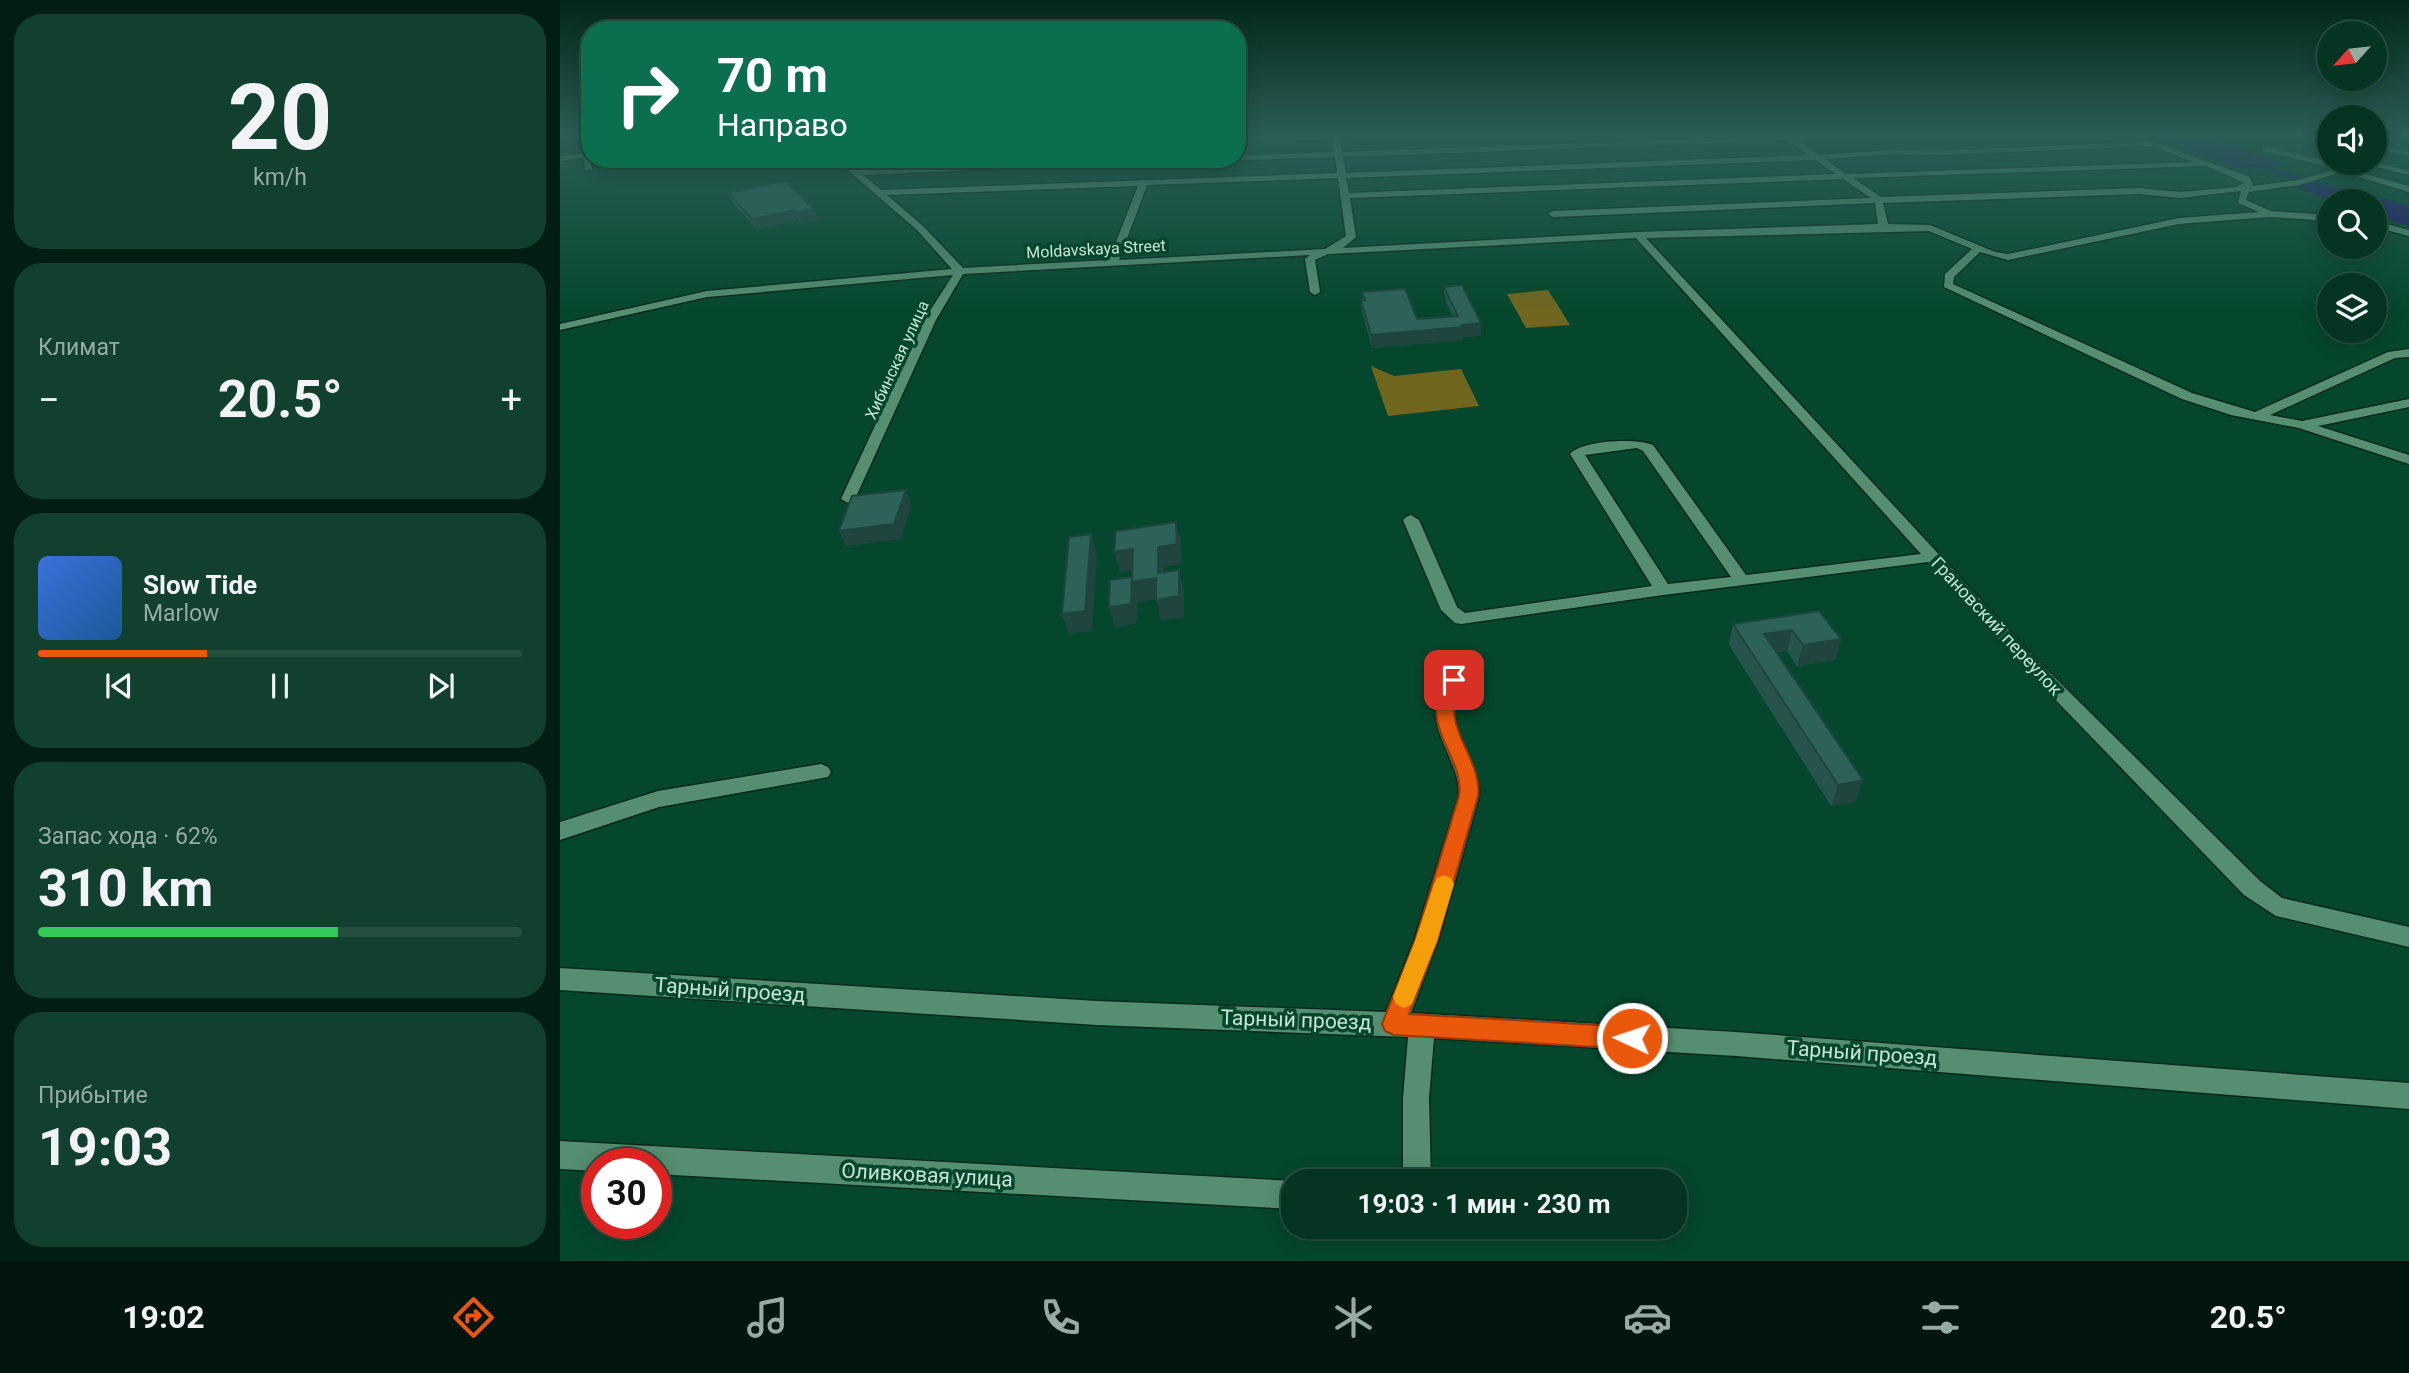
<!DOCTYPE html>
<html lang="ru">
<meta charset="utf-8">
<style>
body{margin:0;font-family:Roboto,sans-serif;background:#12402f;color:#f1f3f6;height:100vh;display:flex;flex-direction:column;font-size:26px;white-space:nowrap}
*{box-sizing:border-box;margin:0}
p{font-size:23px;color:#97aba5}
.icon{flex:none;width:38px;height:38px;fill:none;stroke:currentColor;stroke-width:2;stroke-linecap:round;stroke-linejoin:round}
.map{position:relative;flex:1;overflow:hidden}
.side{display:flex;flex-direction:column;gap:14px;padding:14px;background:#021d13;width:560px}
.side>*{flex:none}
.top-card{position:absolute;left:21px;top:21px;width:665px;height:147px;border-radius:28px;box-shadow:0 4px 18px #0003,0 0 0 2px #255040;background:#0b6e4f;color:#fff;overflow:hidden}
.needle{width:46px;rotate:243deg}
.buttons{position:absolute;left:1757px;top:21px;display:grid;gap:14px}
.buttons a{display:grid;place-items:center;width:70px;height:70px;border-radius:50%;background:#043522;box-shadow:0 4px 18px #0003,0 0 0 2px #255040;font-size:35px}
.speed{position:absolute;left:21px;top:1148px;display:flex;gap:14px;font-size:35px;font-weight:700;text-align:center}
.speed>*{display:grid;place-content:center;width:91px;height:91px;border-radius:50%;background:#043522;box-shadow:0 4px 18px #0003,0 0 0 2px #255040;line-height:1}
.speed .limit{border:10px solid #d22;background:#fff;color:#111}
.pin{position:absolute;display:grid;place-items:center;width:60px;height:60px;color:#fff;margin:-30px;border-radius:14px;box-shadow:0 4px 10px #0006}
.me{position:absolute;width:77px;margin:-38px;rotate:273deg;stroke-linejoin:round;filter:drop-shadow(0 0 5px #0008)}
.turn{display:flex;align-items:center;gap:24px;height:147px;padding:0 21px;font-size:32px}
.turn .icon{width:91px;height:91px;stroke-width:2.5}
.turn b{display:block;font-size:49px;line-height:60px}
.big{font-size:52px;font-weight:700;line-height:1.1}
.side .tile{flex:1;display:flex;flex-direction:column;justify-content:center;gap:10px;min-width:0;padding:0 24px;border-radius:28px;background:#12402f}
.side .dial{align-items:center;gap:0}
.dial b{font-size:91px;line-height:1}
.song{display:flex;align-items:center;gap:21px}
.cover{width:84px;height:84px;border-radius:10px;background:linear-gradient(135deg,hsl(220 70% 55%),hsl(210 70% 35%))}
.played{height:7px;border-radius:4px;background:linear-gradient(90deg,#ea580c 35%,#255040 35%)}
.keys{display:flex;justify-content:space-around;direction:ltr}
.heat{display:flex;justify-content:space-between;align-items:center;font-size:38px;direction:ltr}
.charge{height:10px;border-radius:5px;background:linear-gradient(90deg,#34c759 62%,#255040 0)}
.trip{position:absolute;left:721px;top:1169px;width:406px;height:70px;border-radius:28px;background:#043522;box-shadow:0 4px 18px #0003,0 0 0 2px #255040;font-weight:700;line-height:70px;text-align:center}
.tabs{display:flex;height:112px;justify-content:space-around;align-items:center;background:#02150e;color:#97aba5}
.tabs .icon{width:49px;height:49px}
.tabs .current{color:#ea580c}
.tabs b{font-size:32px;color:#f1f3f6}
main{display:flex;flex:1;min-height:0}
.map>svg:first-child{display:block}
</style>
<main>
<section class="side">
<div class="tile dial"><b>20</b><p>km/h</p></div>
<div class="tile"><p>Климат</p>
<div class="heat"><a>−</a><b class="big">20.5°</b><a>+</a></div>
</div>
<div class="tile">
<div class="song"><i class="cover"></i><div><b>Slow Tide</b><p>Marlow</p></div></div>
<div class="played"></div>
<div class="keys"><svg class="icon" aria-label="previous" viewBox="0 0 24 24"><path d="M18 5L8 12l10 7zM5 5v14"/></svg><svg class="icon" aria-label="pause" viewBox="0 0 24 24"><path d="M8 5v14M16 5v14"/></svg><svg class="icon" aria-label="next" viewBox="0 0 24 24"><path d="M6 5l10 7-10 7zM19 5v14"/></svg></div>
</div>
<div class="tile"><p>Запас хода · 62%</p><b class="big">310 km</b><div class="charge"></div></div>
<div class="tile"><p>Прибытие</p><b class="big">19:03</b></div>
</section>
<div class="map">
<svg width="1849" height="1261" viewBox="0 0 1849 1261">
<rect width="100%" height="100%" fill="#05472d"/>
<g fill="#70661e">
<polygon points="988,290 1010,325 966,328 947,294"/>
<polygon points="811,366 834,376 901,369 919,406 828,416"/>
</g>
<path fill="#251371" d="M1588,136H1643L1727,165L1708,167C1754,184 1802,192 1849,206V226L1815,215V201H1772L1738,188L1744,183L1698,167L1680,168Z"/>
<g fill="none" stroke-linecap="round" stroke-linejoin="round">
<g stroke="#0a291b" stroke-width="3">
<g id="minor">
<polygon points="13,136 21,136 27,142 32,170 26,170 23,158 0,161 0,157 22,153 19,143"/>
<path d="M741,136H807L780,139L782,152L1218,136H1290L1237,140L1259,155L1333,150L1374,151L1582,142L1585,139L1690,177L1693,186L1738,180L1777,169L1701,150L1704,146L1786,166L1815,162L1849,171V175L1808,165L1791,170L1849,186V192L1782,172L1739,185L1689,192L1686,200L1711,211L1769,215V221L1710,217L1619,224L1448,260L1420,252L1394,277L1393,284L1632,393L1695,412L1828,352L1849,349V357L1835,358L1710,415L1742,421L1849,399V407L1758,426L1849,455V464L1739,428L1671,415L1622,399L1384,287L1385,274L1412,249L1369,231L1086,238L1472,655L1700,881L1722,898L1849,927V947L1716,916L1684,895L1460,663L1368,562L1103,595L901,624L895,623L881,610L843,520L846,517L851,515L859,520L897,607L905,613L1092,586L1010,454C1023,440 1075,438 1093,445L1186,575L1361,554L1076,238L768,254L755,260L760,292L755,295L750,292L745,259L750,255L403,274L376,320L295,499L288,503L281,499L364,320L393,275L147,297L0,330V324L147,291L392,269L357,230L275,159H284L297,170L586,159H658L303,175L321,190L777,173L775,157L677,160L674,159H677V156L774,152L773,139L677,143V139ZM1227,140L1249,155L786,173L783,157ZM1592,146L1633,162L1286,174L1265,159L1333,154L1374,155ZM1255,160L1276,174L789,193L786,178ZM1646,166L1684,183L1676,187L1620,192L1579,188L1321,197L1293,178ZM778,178L786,236L765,249L559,260L587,185ZM1283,179L1311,198L993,211L988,214L993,217L1315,203L1318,224L1078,232L783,248L796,237L790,198ZM578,186L549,260L403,268L363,226L327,195ZM1681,191L1678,203L1699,212L1619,218L1448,254L1435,252L1370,225L1328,224L1323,203L1579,194L1620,198ZM1077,448L1083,451L1171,577L1108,584L1025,455Z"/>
<polygon points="1759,136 1769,136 1769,139 1760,138"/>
<polygon points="1815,144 1849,152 1849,156 1815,148"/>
<polygon points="1815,221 1849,230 1849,236 1815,227"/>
<path d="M910,659L919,665C913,674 904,681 899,691C881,727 920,761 919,796L878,941L851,1013L1176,1032L1849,1083V1109L1176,1056L874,1038L869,1098L871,1181H843V1098L848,1037L537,1025L0,990V968L537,1001L826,1012L854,941L899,796C900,754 856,724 886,681C892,672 899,662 910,659Z"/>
<polygon points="261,764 268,767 271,772 268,777 99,807 0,840 0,822 98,791"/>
<polygon points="0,1141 733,1181 733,1209 96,1174 96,1164 37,1164 37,1171 0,1169"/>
</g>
</g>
<use href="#minor" fill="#558e71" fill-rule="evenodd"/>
</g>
<g fill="#26544c">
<polygon points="225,181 259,220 241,223 239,221 197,229 173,204 168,193"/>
<polygon points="884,287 921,323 921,336 903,337 903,340 812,348 802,312 801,300 803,300 802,292 857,319 892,316 885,299"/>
<polygon points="1259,611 1281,639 1275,660 1237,666 1227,651 1216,652 1296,801 1271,806 1169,645 1173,624"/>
</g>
<g fill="#1f453e">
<polygon points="254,209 259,220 241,223 237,212"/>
<polygon points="235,210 239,221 197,229 192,219"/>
<polygon points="921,323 921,336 903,337 903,340 812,348 811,335"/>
<polygon points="346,490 352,504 341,539 286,546 279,531"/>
<polygon points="616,522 621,542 622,564 603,567 603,593 598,573 598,547"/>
<polygon points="531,534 537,554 532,631 509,634 502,614"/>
<polygon points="573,549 578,569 560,572 554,552"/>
<polygon points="619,570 624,590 624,617 601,620 596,600"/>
<polygon points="572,577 596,578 601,599 578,602 576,624 555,627 549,607"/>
<polygon points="1232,630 1227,651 1200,655 1204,634"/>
<polygon points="1281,639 1275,660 1237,666 1243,645"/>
<polygon points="1303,780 1296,801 1271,806 1278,785"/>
</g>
<g fill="#2c6258" stroke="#1f453e" stroke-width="2">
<polygon points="225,181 254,209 237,212 235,210 192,219 168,193"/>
<polygon points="902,285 921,323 902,325 903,327 811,335 801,300 805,300 802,292 845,289 857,319 898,316 884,287"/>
<polygon points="346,490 334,524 279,531 292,496"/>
<polygon points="616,522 617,544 598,547 598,573 619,570 619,596 596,600 596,578 572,582 573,549 554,552 556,531"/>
<polygon points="531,534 525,611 502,614 509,537"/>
<polygon points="572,577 571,604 549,607 550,580"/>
<polygon points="1259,611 1281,639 1243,645 1232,630 1204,634 1303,780 1278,785 1173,624"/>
</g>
<linearGradient id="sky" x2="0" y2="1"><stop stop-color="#032719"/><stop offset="0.43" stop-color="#2a5e57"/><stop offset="1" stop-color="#2a5e57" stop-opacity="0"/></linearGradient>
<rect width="1849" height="313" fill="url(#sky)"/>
<path fill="#ea580c" stroke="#983908" stroke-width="2" d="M894,674L903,680C875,726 923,756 918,796L877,941L849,1014L1072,1027L1080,1030L1083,1038L1080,1046L1072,1049L834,1035L825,1031L822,1024L855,941L899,796C905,754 854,726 888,676Z"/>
<polygon fill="#f59e0b" points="884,875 891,878 894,884 877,941 852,1004 844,1008 836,1004 833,997 855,941 874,884 877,878"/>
<g text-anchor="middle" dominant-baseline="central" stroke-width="7" stroke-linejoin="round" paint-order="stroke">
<g font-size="16" fill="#c7e4d3" stroke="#05472d">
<text transform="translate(536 249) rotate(-3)">Moldavskaya Street</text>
<text transform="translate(337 360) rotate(-65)">Хибинская улица</text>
</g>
<g font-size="18" fill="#c7e4d3" stroke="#05472d">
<text transform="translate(1437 626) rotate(47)">Грановский переулок</text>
</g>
<g font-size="21" fill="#c7e4d3" stroke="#05472d">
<text transform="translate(170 990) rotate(4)">Тарный проезд</text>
<text transform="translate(736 1020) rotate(2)">Тарный проезд</text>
<text transform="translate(1302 1053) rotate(4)">Тарный проезд</text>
<text transform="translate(367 1175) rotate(3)">Оливковая улица</text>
</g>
</g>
</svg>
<div class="buttons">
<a><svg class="needle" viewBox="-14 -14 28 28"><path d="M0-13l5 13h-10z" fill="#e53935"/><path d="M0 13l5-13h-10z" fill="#97aba5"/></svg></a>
<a><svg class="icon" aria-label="sound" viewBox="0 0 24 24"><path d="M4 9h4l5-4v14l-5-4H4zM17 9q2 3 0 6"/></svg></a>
<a><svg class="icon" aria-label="search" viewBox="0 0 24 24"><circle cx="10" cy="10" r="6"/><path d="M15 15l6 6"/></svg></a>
<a><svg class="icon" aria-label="layers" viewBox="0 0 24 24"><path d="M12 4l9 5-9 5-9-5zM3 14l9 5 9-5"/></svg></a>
</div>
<div class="speed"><div class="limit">30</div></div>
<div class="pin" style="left:894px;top:680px;background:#d93025"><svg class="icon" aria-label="arrive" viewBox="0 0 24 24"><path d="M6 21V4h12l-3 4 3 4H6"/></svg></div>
<svg class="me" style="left:1072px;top:1038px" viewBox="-20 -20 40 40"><circle r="17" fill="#ea580c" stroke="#fff" stroke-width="3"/><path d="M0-11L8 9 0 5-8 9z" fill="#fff"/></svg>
<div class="trip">19:03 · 1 мин · 230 m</div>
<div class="top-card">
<div class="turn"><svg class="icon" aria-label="right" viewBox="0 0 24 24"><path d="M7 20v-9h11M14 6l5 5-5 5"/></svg><div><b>70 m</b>Направо</div></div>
</div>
</div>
</main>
<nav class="tabs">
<b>19:02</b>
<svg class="icon current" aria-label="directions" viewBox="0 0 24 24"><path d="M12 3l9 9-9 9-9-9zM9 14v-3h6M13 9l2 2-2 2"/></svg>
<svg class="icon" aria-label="music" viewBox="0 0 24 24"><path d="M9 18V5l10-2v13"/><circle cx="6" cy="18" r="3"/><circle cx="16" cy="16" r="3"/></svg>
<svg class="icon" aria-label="phone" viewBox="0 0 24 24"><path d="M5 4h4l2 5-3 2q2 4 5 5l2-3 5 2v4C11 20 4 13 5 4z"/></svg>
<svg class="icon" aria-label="climate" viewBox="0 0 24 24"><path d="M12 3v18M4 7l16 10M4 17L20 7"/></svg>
<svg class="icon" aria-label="car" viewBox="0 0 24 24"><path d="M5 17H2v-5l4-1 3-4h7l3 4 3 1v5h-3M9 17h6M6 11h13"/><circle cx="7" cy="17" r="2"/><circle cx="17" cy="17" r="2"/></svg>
<svg class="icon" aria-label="filters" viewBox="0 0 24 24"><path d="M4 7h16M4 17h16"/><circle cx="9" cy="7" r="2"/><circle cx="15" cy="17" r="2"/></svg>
<b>20.5°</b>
</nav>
